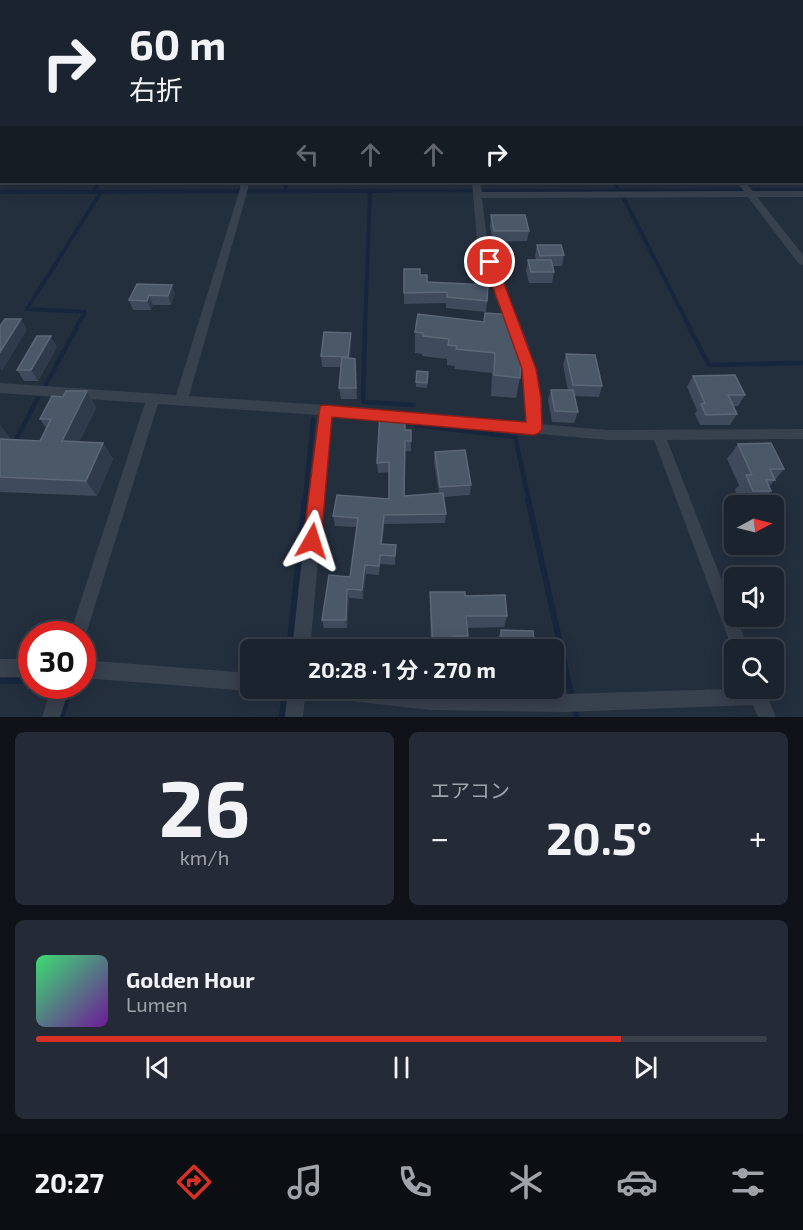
<!DOCTYPE html>
<html lang="ja">
<meta charset="utf-8">
<style>
body{margin:0;font-family:"Exo 2","Noto Sans JP",sans-serif;background:#242b36;color:#f1f3f6;height:100vh;display:flex;flex-direction:column;font-size:22px;white-space:nowrap}
*{box-sizing:border-box;margin:0}
p{font-size:20px;color:#a0a4aa}
.icon{flex:none;width:33px;height:33px;fill:none;stroke:currentColor;stroke-width:2;stroke-linecap:round;stroke-linejoin:round}
.map{position:relative;height:717px;overflow:hidden}
.side{display:flex;flex-direction:column;gap:15px;padding:15px;background:#0f1319;flex:1}
.side>*{flex:none}
.banner{position:absolute;left:0px;top:0px;width:804px;height:183px;box-shadow:0 3px 15px #0003,0 0 0 2px #39404a;background:#1b232e;color:#f1f3f6;overflow:hidden}
.needle{width:39px;rotate:83deg}
.fabs{position:absolute;left:724px;top:495px;display:grid;gap:12px}
.fabs a{display:grid;place-items:center;width:60px;height:60px;border-radius:9px;background:#1b232e;box-shadow:0 3px 15px #0003,0 0 0 2px #39404a;font-size:30px}
.speed{position:absolute;left:18px;top:621px;display:flex;gap:12px;font-size:30px;font-weight:700;text-align:center}
.speed>*{display:grid;place-content:center;width:78px;height:78px;border-radius:50%;background:#1b232e;box-shadow:0 3px 15px #0003,0 0 0 2px #39404a;line-height:1}
.speed .limit{border:9px solid #d22;background:#fff;color:#111}
.pin{position:absolute;display:grid;place-items:center;width:51px;height:51px;color:#fff;margin:-26px;border:3px solid #fff;border-radius:50%;box-shadow:0 2px 6px #0007}
.me{position:absolute;width:66px;margin:-33px;rotate:6deg;stroke-linejoin:round;filter:drop-shadow(0 0 4px #0008)}
.turn{display:flex;align-items:center;gap:21px;height:126px;padding:0 30px;font-size:27px}
.turn .icon{width:78px;height:78px;stroke-width:2.5}
.turn b{display:block;font-size:42px;line-height:51px}
.lanes{display:flex;align-items:center;height:57px;padding:0 30px;background:#0003;justify-content:center;gap:30px;direction:ltr}
.lanes .off{opacity:.35}
.big{font-size:45px;font-weight:700;line-height:1.1}
.side .tile{flex:1;display:flex;flex-direction:column;justify-content:center;gap:9px;min-width:0;padding:0 21px;border-radius:9px;background:#242b36}
.side .dial{align-items:center;gap:0}
.dial b{font-size:78px;line-height:1}
.song{display:flex;align-items:center;gap:18px}
.cover{width:72px;height:72px;border-radius:9px;background:linear-gradient(135deg,hsl(140 70% 55%),hsl(280 70% 35%))}
.played{height:6px;border-radius:3px;background:linear-gradient(90deg,#d93025 80%,#39404a 80%)}
.keys{display:flex;justify-content:space-around;direction:ltr}
.heat{display:flex;justify-content:space-between;align-items:center;font-size:33px;direction:ltr}
.side .tiles{flex:1;display:grid;gap:15px;grid-template-columns:1fr 1fr}
.tile:last-child{grid-column:span 2}
.trip{position:absolute;left:240px;top:639px;width:324px;height:60px;border-radius:9px;background:#1b232e;box-shadow:0 3px 15px #0003,0 0 0 2px #39404a;font-weight:700;line-height:60px;text-align:center}
.dock{display:flex;height:96px;justify-content:space-around;align-items:center;background:#0b0e12;color:#a0a4aa}
.dock .icon{width:42px;height:42px}
.dock .current{color:#d93025}
.dock b{font-size:27px;color:#f1f3f6}
.map>svg:first-child{display:block}
</style>
<div class="map">
<svg width="803" height="717" viewBox="0 0 803 717">
<rect width="100%" height="100%" fill="#242f3e"/>
<g fill="none" stroke-linecap="round" stroke-linejoin="round">
<polyline stroke="#17263c" stroke-width="2" points="168,2 170,0"/>
<g stroke="#17263c" stroke-width="3">
<polyline points="615,182 620,193"/>
<polyline points="284,191 288,182"/>
<polyline points="0,192 803,190"/>
<polyline points="93,192 99,182"/>
</g>
<g stroke="#17263c" stroke-width="4">
<polyline points="620,191 690,328"/>
<polyline points="0,192 390,191"/>
<polyline points="76,328 85,312 27,309 101,192"/>
<polyline points="365,328 370,191"/>
</g>
<g stroke="#17263c" stroke-width="4.5">
<polyline points="365,327 363,402 413,405"/>
<polyline points="689,327 709,365 803,363"/>
<polyline points="46,384 77,327"/>
<polyline points="416,425 515,437 529,500"/>
<polyline points="14,443 38,398"/>
<polyline points="305,500 313,419"/>
</g>
<g stroke="#17263c" stroke-width="6">
<polyline points="528,499 572,698"/>
<polyline points="289,650 305,499"/>
<polyline points="0,681 32,681"/>
<polyline points="574,706 577,717"/>
<polyline points="61,717 71,686"/>
<polyline points="282,717 285,688"/>
</g>
<g fill="#38414e" fill-rule="evenodd">
<polygon points="163,0 169,0 162,2"/>
<polygon points="281,0 287,0 280,2"/>
<rect x="446" y="0" width="6" height="2"/>
<polygon points="609,0 615,0 616,2 610,2"/>
<polygon points="785,0 791,0 792,2 786,2"/>
<rect x="802" y="9" width="1" height="5"/>
<polygon points="0,128 2,128 0,134"/>
<polygon points="240,182 248,182 248,189 189,396 325,405 527,423 523,369 516,344 477,240 472,182 480,182 482,192 744,191 737,182 745,182 753,191 803,191 803,197 757,197 803,255 803,265 799,264 748,197 482,198 487,240 528,344 535,369 540,424 608,430 803,429 803,439 667,440 749,650 735,650 735,656 654,440 608,440 331,416 310,650 292,650 318,415 158,404 86,634 82,641 82,634 70,634 145,403 0,393 0,383 176,395 240,189"/>
<rect x="0" y="659" width="32" height="18"/>
<polygon points="82,660 250,673 250,688 256,688 250,691 82,678"/>
<polygon points="52,686 70,686 60,717 42,717"/>
<polygon points="288,688 306,688 303,717 285,717"/>
<polygon points="308,688 400,688 430,692 565,694 764,688 776,717 758,717 753,705 565,712 430,710 317,697 311,694"/>
</g>
<g fill="#746855" fill-rule="evenodd">
<polygon points="33,0 43,0 32,2"/>
<polygon points="2,51 2,63 0,64 0,52"/>
</g>
</g>
<g fill="#3f4b5c">
<polygon points="184,0 217,0 216,1"/>
<polygon points="491,215 529,231 527,241 493,242 490,226"/>
<polygon points="537,245 564,255 562,266 553,266 554,272 552,283 529,283 526,271 528,260 536,260 535,256"/>
<polygon points="404,269 420,275 427,282 487,301 486,312 446,308 446,303 404,304"/>
<polygon points="137,284 175,294 171,305 153,305 151,310 133,310 129,300"/>
<polygon points="512,331 516,341 520,378 516,398 491,396 492,373 454,369 455,366 447,365 447,359 422,356 422,354 415,353 415,332"/>
<polygon points="351,343 350,358 355,359 357,399 341,399 339,388 341,367 322,367 321,356"/>
<polygon points="57,347 38,381 24,381 17,370"/>
<polygon points="566,354 602,386 599,397 574,396 578,412 574,423 552,422 548,400 551,390 568,390 563,365"/>
<polygon points="428,372 427,388 416,387 416,382"/>
<polygon points="693,376 745,395 738,406 733,406 737,414 730,425 700,425 695,414 697,410 687,387"/>
<polygon points="87,391 96,408 79,442 103,443 113,459 97,496 0,492 0,425 9,437 8,439 40,441 46,428 40,419 63,397"/>
<polygon points="405,430 411,441 411,451 405,451 404,496 439,493 434,462 435,452 471,485 470,495 443,497 446,514 445,523 384,524 382,544 396,545 395,565 380,564 379,575 366,574 363,599 349,598 347,628 324,628 322,620 350,577 357,527 335,526 333,516 389,499 389,472 378,473 377,463"/>
<polygon points="738,444 784,469 769,487 771,491 759,505 742,506 735,490 739,485 727,459"/>
<polygon points="430,592 465,596 507,616 504,627 467,628 468,636 466,647 454,647 454,650 431,650 430,604"/>
<polygon points="501,630 535,650 499,650 498,638"/>
</g>
<g fill="#2f3b4b">
<polygon points="0,0 12,0 10,2 2,2 2,6 0,7"/>
<polygon points="2,103 2,114 0,111 0,105"/>
<polygon points="172,285 175,294 171,305 168,296"/>
<polygon points="149,295 153,305 151,310 147,301"/>
<polygon points="21,319 27,330 2,371 0,368 0,352"/>
<polygon points="351,333 351,343 349,368 348,357"/>
<polygon points="51,336 57,347 38,381 31,370"/>
<polygon points="87,391 96,408 72,457 62,441"/>
<polygon points="0,425 9,437 0,453"/>
<polygon points="103,443 113,459 97,496 86,481"/>
<polygon points="384,515 384,524 381,554 381,544"/>
<polygon points="365,565 366,574 363,599 362,590"/>
<polygon points="347,589 349,598 347,628 346,620"/>
</g>
<g fill="#4b5868" stroke="#5c6777" stroke-width="1.5">
<polygon points="55,0 112,0 121,1 120,2 53,2"/>
<polygon points="0,12 2,12 1,52 0,42"/>
<polygon points="2,74 2,103 0,105 0,78"/>
<polygon points="491,215 525,215 529,231 494,231"/>
<polygon points="537,245 561,245 564,255 540,256"/>
<polygon points="528,260 551,260 554,272 531,272"/>
<polygon points="404,269 420,269 420,275 427,275 427,282 488,285 487,301 447,297 447,292 404,293"/>
<polygon points="137,284 172,285 168,296 149,295 147,301 129,300"/>
<polygon points="485,313 512,315 512,331 516,332 516,341 519,341 518,355 521,356 520,378 494,375 495,353 456,349 457,346 448,345 449,339 423,336 423,333 415,332 418,314 484,322"/>
<polygon points="5,319 21,319 0,352 0,326"/>
<polygon points="324,332 351,333 348,357 321,356"/>
<polygon points="37,336 51,336 31,370 17,370"/>
<polygon points="566,354 595,355 602,386 573,385"/>
<polygon points="342,357 355,359 356,388 339,388"/>
<polygon points="417,371 428,372 427,383 416,382"/>
<polygon points="735,375 745,395 728,395 737,414 706,415 701,404 705,403 693,376"/>
<polygon points="551,390 573,390 578,412 555,411"/>
<polygon points="66,391 87,391 62,441 103,443 86,481 0,477 0,439 40,441 51,419 40,419 52,396 63,397"/>
<polygon points="380,413 405,414 405,430 411,430 411,441 405,441 404,496 443,493 446,514 384,515 381,544 396,545 395,556 380,555 379,566 365,565 362,590 347,589 346,620 322,620 329,575 350,577 358,518 333,516 337,495 389,499 389,462 377,463"/>
<polygon points="771,443 784,469 770,469 775,480 766,480 771,491 753,491 746,475 752,475 738,444"/>
<polygon points="465,450 471,485 440,487 435,452"/>
<polygon points="430,592 465,592 465,596 505,595 507,616 466,616 468,636 454,636 454,650 433,650"/>
<polygon points="501,630 533,631 535,650 502,650"/>
</g>
<polygon fill="#d93025" stroke="#8d1f18" stroke-width="1.5" points="490,258 496,262 536,369 541,398 542,429 539,433 534,435 332,417 321,541 318,546 312,549 306,546 303,541 320,406 325,405 526,422 522,369 484,262"/>
</svg>
<div class="fabs">
<a><svg class="needle" viewBox="-14 -14 28 28"><path d="M0-13l5 13h-10z" fill="#e53935"/><path d="M0 13l5-13h-10z" fill="#a0a4aa"/></svg></a>
<a><svg class="icon" aria-label="sound" viewBox="0 0 24 24"><path d="M4 9h4l5-4v14l-5-4H4zM17 9q2 3 0 6"/></svg></a>
<a><svg class="icon" aria-label="search" viewBox="0 0 24 24"><circle cx="10" cy="10" r="6"/><path d="M15 15l6 6"/></svg></a>
</div>
<div class="speed"><div class="limit">30</div></div>
<div class="pin" style="left:490px;top:262px;background:#d93025"><svg class="icon" aria-label="arrive" viewBox="0 0 24 24"><path d="M6 21V4h12l-3 4 3 4H6"/></svg></div>
<svg class="me" style="left:312px;top:541px" viewBox="-20 -20 40 40"><path d="M0-17L14 15 0 8-14 15z" fill="#d93025" stroke="#fff" stroke-width="4"/></svg>
<div class="trip">20:28 · 1 分 · 270 m</div>
<div class="banner">
<div class="turn"><svg class="icon" aria-label="right" viewBox="0 0 24 24"><path d="M7 20v-9h11M14 6l5 5-5 5"/></svg><div><b>60 m</b>右折</div></div>
<div class="lanes"><svg class="icon off" aria-label="left" viewBox="0 0 24 24"><path d="M17 20v-9H6M10 6l-5 5 5 5"/></svg><svg class="icon off" aria-label="ahead" viewBox="0 0 24 24"><path d="M12 20V5M6 11l6-6 6 6"/></svg><svg class="icon off" aria-label="ahead" viewBox="0 0 24 24"><path d="M12 20V5M6 11l6-6 6 6"/></svg><svg class="icon" aria-label="right" viewBox="0 0 24 24"><path d="M7 20v-9h11M14 6l5 5-5 5"/></svg></div>
</div>
</div>
<section class="side">
<div class="tiles">
<div class="tile dial"><b>26</b><p>km/h</p></div>
<div class="tile"><p>エアコン</p>
<div class="heat"><a>−</a><b class="big">20.5°</b><a>+</a></div>
</div>
<div class="tile">
<div class="song"><i class="cover"></i><div><b>Golden Hour</b><p>Lumen</p></div></div>
<div class="played"></div>
<div class="keys"><svg class="icon" aria-label="previous" viewBox="0 0 24 24"><path d="M18 5L8 12l10 7zM5 5v14"/></svg><svg class="icon" aria-label="pause" viewBox="0 0 24 24"><path d="M8 5v14M16 5v14"/></svg><svg class="icon" aria-label="next" viewBox="0 0 24 24"><path d="M6 5l10 7-10 7zM19 5v14"/></svg></div>
</div>
</div>
</section>
<nav class="dock">
<b>20:27</b>
<svg class="icon current" aria-label="directions" viewBox="0 0 24 24"><path d="M12 3l9 9-9 9-9-9zM9 14v-3h6M13 9l2 2-2 2"/></svg>
<svg class="icon" aria-label="music" viewBox="0 0 24 24"><path d="M9 18V5l10-2v13"/><circle cx="6" cy="18" r="3"/><circle cx="16" cy="16" r="3"/></svg>
<svg class="icon" aria-label="phone" viewBox="0 0 24 24"><path d="M5 4h4l2 5-3 2q2 4 5 5l2-3 5 2v4C11 20 4 13 5 4z"/></svg>
<svg class="icon" aria-label="climate" viewBox="0 0 24 24"><path d="M12 3v18M4 7l16 10M4 17L20 7"/></svg>
<svg class="icon" aria-label="car" viewBox="0 0 24 24"><path d="M5 17H2v-5l4-1 3-4h7l3 4 3 1v5h-3M9 17h6M6 11h13"/><circle cx="7" cy="17" r="2"/><circle cx="17" cy="17" r="2"/></svg>
<svg class="icon" aria-label="filters" viewBox="0 0 24 24"><path d="M4 7h16M4 17h16"/><circle cx="9" cy="7" r="2"/><circle cx="15" cy="17" r="2"/></svg>
</nav>
